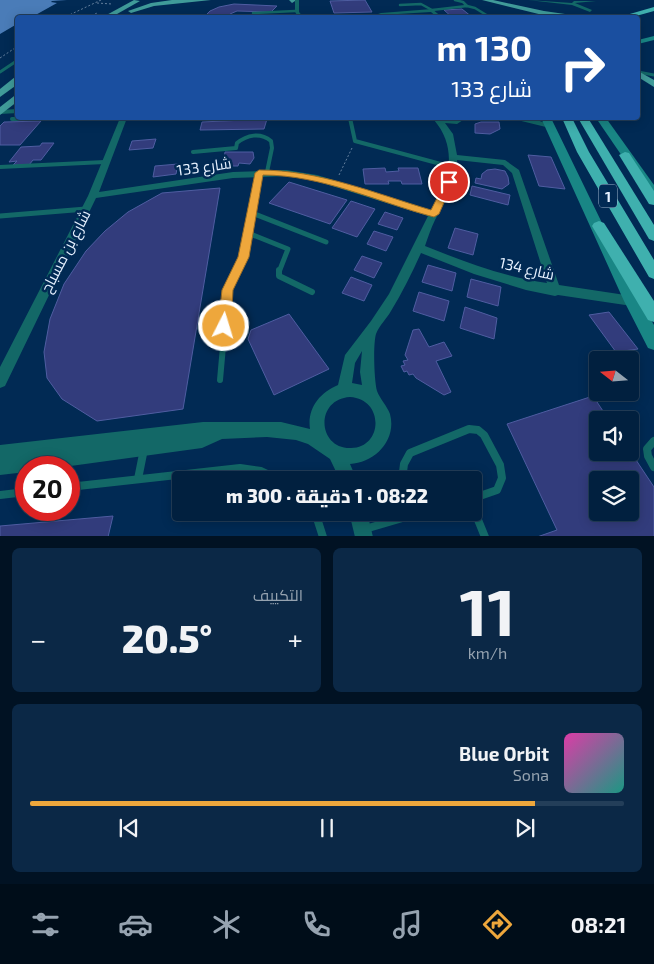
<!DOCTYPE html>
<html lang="ar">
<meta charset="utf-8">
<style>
body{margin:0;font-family:"Exo 2",Cairo,sans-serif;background:#0b2846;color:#f1f3f6;direction:rtl;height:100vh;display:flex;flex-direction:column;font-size:19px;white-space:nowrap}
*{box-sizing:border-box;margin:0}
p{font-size:16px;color:#96a3b0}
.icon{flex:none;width:28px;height:28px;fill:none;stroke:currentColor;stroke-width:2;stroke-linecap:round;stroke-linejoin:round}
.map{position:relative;height:536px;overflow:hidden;direction:ltr}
.details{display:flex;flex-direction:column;gap:12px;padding:12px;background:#011223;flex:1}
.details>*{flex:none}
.top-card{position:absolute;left:15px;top:15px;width:625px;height:105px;border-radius:5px;box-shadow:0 2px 12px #0003,0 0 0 1px #233e59;direction:rtl;background:#1a4fa0;color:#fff;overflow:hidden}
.needle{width:32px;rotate:287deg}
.tools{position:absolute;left:589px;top:351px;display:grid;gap:10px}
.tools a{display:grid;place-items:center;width:50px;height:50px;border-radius:5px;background:#01203f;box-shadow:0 2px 12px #0003,0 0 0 1px #233e59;font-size:25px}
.speed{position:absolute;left:15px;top:456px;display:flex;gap:10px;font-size:25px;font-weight:700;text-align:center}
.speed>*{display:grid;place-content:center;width:65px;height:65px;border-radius:50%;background:#01203f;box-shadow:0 2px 12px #0003,0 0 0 1px #233e59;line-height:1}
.speed .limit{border:8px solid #d22;background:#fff;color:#111}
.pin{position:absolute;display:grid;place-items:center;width:42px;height:42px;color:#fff;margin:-21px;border:2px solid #fff;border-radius:50%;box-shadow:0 1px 5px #0007}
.me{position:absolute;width:55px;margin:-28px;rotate:5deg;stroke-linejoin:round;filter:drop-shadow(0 0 4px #0008)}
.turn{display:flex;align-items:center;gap:18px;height:105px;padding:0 25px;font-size:22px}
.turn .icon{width:65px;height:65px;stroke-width:2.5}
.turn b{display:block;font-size:35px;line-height:42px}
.big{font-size:38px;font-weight:800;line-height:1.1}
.details .widget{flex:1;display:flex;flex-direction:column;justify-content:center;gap:8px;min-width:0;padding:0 18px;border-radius:8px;background:#0b2846}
.details .dial{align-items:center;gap:0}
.dial b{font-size:65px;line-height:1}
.song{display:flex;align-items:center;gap:15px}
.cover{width:60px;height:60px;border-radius:8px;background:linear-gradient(135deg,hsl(320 70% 55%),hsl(170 70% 35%))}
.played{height:5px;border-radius:2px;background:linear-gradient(90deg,#eea73c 85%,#233e59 85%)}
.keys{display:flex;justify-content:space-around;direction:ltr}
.heat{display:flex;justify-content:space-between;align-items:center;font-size:28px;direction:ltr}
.details .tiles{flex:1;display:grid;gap:12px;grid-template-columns:1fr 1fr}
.widget:last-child{grid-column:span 2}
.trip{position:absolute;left:172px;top:471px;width:310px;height:50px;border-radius:5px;background:#01203f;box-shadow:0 2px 12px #0003,0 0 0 1px #233e59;font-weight:800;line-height:50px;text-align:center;direction:rtl}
.tab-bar{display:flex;height:80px;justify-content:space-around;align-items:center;background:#000d19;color:#96a3b0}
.tab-bar .icon{width:35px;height:35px}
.tab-bar .current{color:#eea73c}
.tab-bar b{font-size:22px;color:#f1f3f6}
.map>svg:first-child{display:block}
</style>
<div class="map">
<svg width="654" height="537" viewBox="0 0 654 537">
<rect width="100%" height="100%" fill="#012a54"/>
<polygon fill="#4a7cb8" points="0,0 67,0 52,1 51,2 57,3 32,17 18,18 17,24 0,34"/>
<g fill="#323c7c" stroke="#4f5da1" fill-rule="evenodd">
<polygon points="365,0 372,12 334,13 330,1"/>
<polygon points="234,4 277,6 271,12 237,11 230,14 233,18 206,18 205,16 210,11 219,7"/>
<polygon points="462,9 472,17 453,18 444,10"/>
<polygon points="267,119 264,129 200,130 202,122"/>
<polygon points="41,121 20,145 0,145 0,126 4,122"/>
<polygon points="481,122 499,122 500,129 490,134 475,133 475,124"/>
<polygon points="156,139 153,148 129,150 132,141"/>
<polygon points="42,143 54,143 41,160 33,160 29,165 13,165 17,161 9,162 21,147 40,146"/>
<polygon points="225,152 253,152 254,158 250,164 239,163 238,166 231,166 225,165 229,161 224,159"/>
<polygon points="528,155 551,157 565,189 539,186"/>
<polygon points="178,164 176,174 153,177 155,166"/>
<polygon points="385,168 386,172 399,171 398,168 418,168 422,184 402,184 401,181 388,181 389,184 365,184 363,169"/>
<polygon points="495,169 505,171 508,177 509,184 502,189 475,183 476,178 481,179 482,174 487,170"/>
<polygon points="289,182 347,200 330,224 269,203"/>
<polygon points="472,186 510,195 508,205 470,195"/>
<polygon points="220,188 183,409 97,421 62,399 47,378 44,352 50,319 64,284 86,251 105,231 128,212 162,193"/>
<polygon points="351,201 375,209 357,237 332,228"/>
<polygon points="385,212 403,218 397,230 378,224"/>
<polygon points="455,228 478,234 473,255 448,248"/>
<polygon points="374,231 393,237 386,251 367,244"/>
<polygon points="362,256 382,263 374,278 354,270"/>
<polygon points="428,265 456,273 452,291 422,282"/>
<polygon points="351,277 372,285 364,301 342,293"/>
<polygon points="471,279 501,287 498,306 467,297"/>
<polygon points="419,292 449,301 444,321 413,311"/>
<polygon points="465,307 497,318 494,339 460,328"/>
<polygon points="609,312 638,349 616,352 589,315"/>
<polygon points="289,314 329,369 274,395 248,339 251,330"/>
<polygon points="419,329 429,347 444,342 452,356 436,361 451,392 444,395 416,378 413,374 409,375 407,371 404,372 401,366 405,365 403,361 408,360 405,355 413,330"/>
<path d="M593,396L609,420H598V452L630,451L654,487V537H537L557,530L507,424ZM598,480H630V512H598Z"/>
<polygon points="113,516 108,537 0,537 0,526"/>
</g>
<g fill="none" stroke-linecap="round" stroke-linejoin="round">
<g stroke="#637f9d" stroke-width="1" stroke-dasharray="2 2" stroke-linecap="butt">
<polyline points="97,3 112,4"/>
<polyline points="63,18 101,0"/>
<polyline points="88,18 97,13"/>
<polyline points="0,58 18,46"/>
<polyline points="339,175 352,148"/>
</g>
<g stroke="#136867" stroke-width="2.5">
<polyline points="455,0 463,2 467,6"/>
<polyline points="400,5 421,4 432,10 467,6 475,8 488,16"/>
<polyline points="253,13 295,11"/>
</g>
<g stroke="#136867" stroke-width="3">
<polyline points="0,72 18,60"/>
<polyline points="638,72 654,75"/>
</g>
<g stroke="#136867" stroke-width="4">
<polyline points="350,118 355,141 452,167"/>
<polyline points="12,119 79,118"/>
<path d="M193,152L236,148L237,143C247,135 260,132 271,141L272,148L267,172"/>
<polyline points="0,167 105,162"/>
<polyline points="258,179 259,173"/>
</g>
<g stroke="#136867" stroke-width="5">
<polyline points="252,213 326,242"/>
<polyline points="0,216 86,209"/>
<polyline points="248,233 288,249 279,272"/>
<polyline points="236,272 243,257 258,177"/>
</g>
<g stroke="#136867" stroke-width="6">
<polyline points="279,270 279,276 312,292"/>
<polyline points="220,380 228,290 237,270"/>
</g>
<g stroke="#136867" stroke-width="8">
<polyline points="654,441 647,449 648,456 654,467"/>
<polyline points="138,479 144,449"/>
<polyline points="402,480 404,464 410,453 469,429 478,430 484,435 500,465 502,478 497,490 474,498"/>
<polyline points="69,487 240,468 261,471 280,480"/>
<polyline points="0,495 26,492"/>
<polyline points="474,510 485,537"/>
<polyline points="315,512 323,537"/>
<polyline points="365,529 423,512"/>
</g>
<g fill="#136867" fill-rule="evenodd">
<polygon points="295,0 299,0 299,12 304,18 299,18 295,12"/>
<polygon points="528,0 572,3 574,1 596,1 575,3 592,10 590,12 572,5"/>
<polygon points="432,9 443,18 438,18 431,12 381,15 380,18 375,18 375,15 381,13"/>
<polygon points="18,109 18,113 0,114 0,110"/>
<path d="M120,118H127L99,192L233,172L286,170L317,175L431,210C450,181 458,148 434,120L438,118L453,120L466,118L457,124L445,123L453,134L457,155L505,160L519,170L559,285L632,296L636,297L638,301L636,305L632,306L558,295L555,296L526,290L474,274L421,253C412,273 402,293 391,311C387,318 379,326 376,334C373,344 374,380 377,391C380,399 387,406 390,414C397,440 375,463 350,464L357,480H340L330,459L308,444L296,440L267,437L222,439L202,448L56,468H26V472L0,475V445L203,422H281L310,429C307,409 319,393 338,385L345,355L371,321L389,294L428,216L313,180L286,176L233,178L96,198L5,386L0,388V367L88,196ZM457,160L503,165L512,173L547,283C504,277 465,262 425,246C428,237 431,228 435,220C446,200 456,183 457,160ZM362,351L360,372L362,385L352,383L355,363ZM350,397C385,399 383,449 350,448C317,448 315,399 350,397Z"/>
<polygon points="509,118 531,118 554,126 550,128"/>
<polygon points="349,512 367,512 373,537 355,537"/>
</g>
<g fill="#198685" fill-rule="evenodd">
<polygon points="654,36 654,40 638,44 638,40"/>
<polygon points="541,118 551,118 638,297 654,325 654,350 648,348 624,301"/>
<polygon points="596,118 606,118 654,185 654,198 650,197"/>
</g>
<g fill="#409b99" fill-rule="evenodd">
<polygon points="134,0 140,1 110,18 101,18"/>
<polygon points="172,0 211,0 154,6 131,13 128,11 151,3"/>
<polygon points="289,0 295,0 295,1 292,3"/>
<polygon points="482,0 493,0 544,11 593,18 555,18"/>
<polygon points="638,71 654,80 654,87 638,77"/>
<polygon points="15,77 18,77 18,84 0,97 0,89"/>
<polygon points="18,93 18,101 0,115 0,107"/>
</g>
<g fill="#3fb0ae" fill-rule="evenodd">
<polygon points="654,7 654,11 629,18 616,18"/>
<polygon points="562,118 572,118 589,152 654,260 654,279 649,277 577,152"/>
<polygon points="578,118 588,118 654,225 654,241 649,239"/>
<polygon points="625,152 629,153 654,191 654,205 649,204 619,155"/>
<polygon points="599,221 604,223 654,301 654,322 648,320 592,226 594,223"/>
</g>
</g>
<path fill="#eea73c" stroke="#9b6d27" d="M259,170C319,170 374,193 431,210L446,180L449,179L453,182L439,214L434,217C377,202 322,175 263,175L249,257L233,290L231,326L229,330L224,332L220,330L218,326L222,290L238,257L255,173Z"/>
<g text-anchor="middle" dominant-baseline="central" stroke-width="5" stroke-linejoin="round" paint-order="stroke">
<rect fill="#012a54" stroke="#a1b5cc" stroke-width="1" x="599" y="184.5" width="18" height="23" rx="4"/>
<g font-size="14" font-weight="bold" fill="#e6f1ff">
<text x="608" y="196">1</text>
</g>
<g font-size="15" fill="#e6f1ff" stroke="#012a54">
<text transform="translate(204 166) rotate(-8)">شارع 133</text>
<text transform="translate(65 251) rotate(-63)">شارع بن مسباح</text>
<text transform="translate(527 268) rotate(13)">شارع 134</text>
</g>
</g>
</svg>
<div class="tools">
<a><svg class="needle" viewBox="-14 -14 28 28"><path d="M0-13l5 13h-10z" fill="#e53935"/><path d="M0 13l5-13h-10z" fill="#96a3b0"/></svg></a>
<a><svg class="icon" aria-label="sound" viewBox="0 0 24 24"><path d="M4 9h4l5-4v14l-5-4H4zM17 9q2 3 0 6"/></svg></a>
<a><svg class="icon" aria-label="layers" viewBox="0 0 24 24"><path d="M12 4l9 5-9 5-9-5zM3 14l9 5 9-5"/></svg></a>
</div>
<div class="speed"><div class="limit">20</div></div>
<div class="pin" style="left:449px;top:182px;background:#d93025"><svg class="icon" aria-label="arrive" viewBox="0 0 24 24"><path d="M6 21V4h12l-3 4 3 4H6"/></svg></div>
<svg class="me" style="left:224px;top:326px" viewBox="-20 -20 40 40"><circle r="17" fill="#eea73c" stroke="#fff" stroke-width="3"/><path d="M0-11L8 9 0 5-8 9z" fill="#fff"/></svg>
<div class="trip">08:22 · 1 دقيقة · 300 m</div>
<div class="top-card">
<div class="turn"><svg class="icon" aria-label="right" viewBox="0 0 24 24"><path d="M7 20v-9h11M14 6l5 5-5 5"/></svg><div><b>130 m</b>شارع 133</div></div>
</div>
</div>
<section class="details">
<div class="tiles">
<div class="widget dial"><b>11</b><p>km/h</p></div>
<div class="widget"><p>التكييف</p>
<div class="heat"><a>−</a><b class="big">20.5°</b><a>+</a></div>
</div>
<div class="widget">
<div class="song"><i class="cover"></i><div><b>Blue Orbit</b><p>Sona</p></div></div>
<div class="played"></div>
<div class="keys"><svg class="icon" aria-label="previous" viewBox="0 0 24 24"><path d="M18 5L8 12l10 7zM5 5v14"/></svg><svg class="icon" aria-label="pause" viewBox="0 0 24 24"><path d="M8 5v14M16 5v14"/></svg><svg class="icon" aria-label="next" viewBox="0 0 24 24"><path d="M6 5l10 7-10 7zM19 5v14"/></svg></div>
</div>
</div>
</section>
<nav class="tab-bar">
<b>08:21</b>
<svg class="icon current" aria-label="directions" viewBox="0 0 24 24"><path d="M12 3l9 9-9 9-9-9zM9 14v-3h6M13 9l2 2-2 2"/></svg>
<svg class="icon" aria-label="music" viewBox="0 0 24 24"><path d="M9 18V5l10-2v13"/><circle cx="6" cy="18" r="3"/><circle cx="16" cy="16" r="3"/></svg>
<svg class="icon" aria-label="phone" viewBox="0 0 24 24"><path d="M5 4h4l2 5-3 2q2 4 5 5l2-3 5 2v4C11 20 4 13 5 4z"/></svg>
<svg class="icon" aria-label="climate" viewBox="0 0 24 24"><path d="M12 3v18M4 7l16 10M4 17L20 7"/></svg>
<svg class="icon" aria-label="car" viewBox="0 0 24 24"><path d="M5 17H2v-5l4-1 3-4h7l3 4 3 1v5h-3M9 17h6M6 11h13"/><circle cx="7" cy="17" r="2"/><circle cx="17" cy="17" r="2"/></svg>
<svg class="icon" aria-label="filters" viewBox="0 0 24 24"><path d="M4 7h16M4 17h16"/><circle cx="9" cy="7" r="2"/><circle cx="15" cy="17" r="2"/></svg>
</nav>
